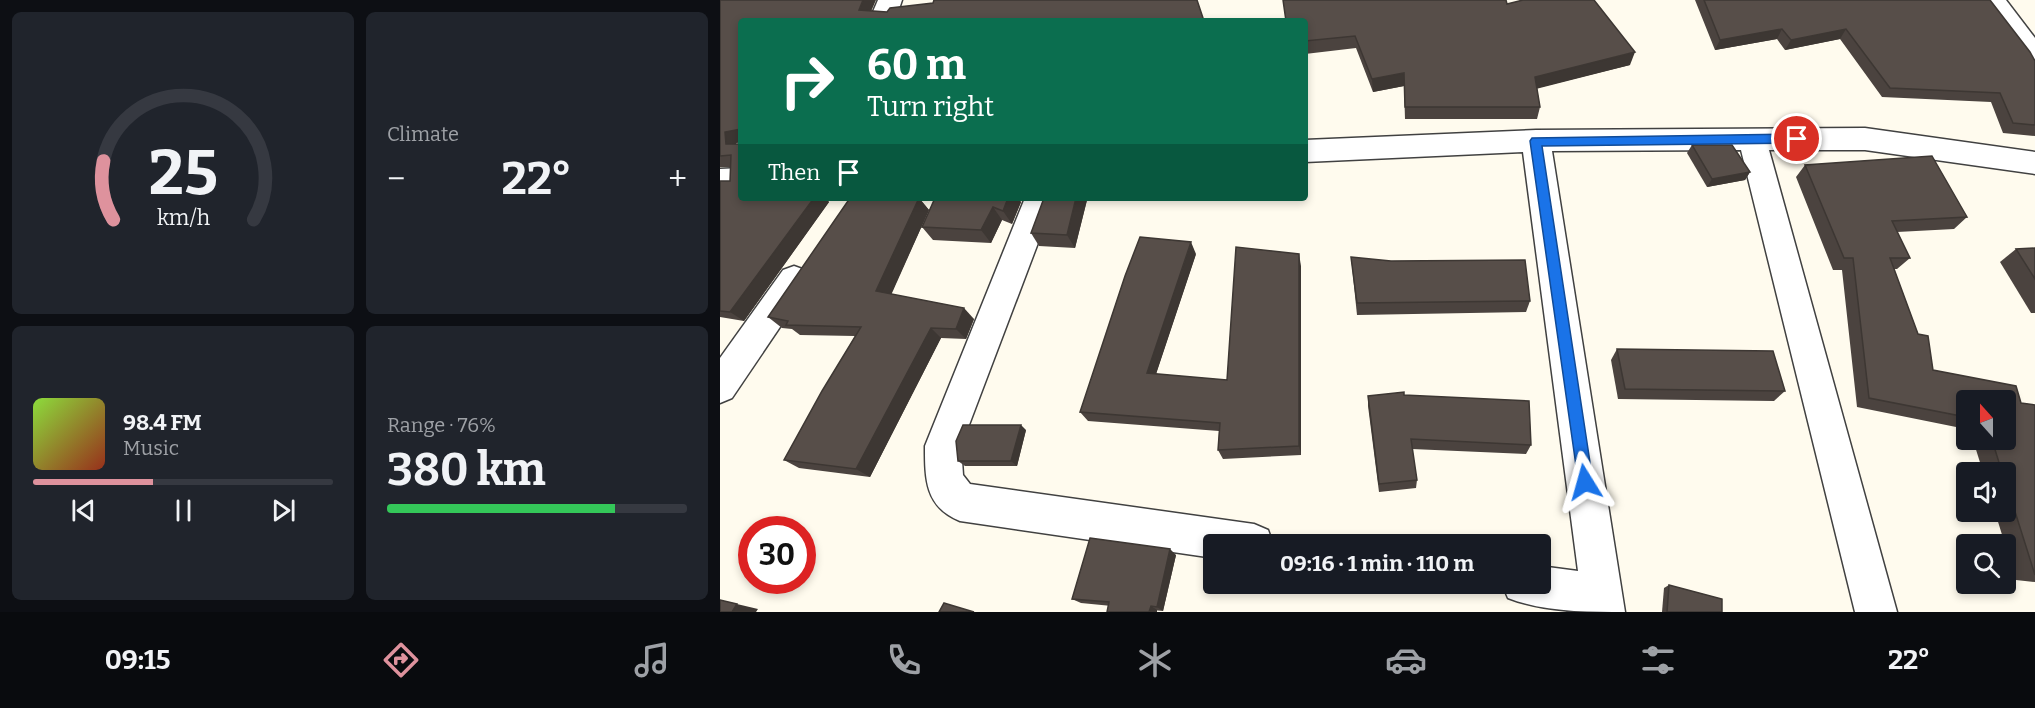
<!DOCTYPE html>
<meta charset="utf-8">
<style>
body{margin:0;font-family:Bitter,serif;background:#20242c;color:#f1f3f6;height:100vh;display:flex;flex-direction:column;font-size:22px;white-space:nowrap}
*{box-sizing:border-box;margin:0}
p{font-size:20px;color:#9ea1a6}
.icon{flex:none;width:33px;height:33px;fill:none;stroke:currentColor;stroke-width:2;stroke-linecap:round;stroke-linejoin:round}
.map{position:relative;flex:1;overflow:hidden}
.side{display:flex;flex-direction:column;gap:12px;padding:12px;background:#0d0f14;width:720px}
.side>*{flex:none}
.guide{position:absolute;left:18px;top:18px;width:570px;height:183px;border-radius:6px;box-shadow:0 3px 9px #0003;background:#0b6e4f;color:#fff;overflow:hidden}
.needle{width:39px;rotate:339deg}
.fabs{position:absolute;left:1236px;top:390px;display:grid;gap:12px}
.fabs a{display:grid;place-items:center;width:60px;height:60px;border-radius:6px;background:#171b24;box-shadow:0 3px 9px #0003;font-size:30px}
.speed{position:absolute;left:18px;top:516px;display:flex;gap:12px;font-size:30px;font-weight:700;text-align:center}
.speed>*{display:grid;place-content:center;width:78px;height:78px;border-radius:50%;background:#171b24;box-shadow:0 3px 9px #0003;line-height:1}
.speed .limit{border:9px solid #d22;background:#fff;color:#111}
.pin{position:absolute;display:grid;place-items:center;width:51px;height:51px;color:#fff;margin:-26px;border:3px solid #fff;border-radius:50%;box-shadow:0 2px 6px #0007}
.me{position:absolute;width:66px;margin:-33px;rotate:352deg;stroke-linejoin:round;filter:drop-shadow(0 0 4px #0008)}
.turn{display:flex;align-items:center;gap:21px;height:126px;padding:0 30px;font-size:27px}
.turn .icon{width:78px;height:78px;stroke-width:2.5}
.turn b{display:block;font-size:42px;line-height:51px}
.then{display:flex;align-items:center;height:57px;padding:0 30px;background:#0003;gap:12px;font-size:22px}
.big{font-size:45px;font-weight:700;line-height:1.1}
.side .card{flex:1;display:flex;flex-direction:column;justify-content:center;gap:9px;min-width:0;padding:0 21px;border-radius:9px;background:#20242c}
.side .dial{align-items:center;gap:0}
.dial svg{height:156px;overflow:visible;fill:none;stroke:#363941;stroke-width:7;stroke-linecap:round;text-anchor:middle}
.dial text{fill:#f1f3f6;stroke:none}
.song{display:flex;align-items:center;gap:18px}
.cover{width:72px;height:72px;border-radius:9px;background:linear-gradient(135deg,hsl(90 70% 55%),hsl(10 70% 35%))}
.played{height:6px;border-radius:3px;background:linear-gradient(90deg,#de929d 40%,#363941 40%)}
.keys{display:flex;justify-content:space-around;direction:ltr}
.heat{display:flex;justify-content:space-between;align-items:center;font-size:33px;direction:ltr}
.charge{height:9px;border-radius:4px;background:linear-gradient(90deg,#34c759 76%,#363941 0)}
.side .tiles{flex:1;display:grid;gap:12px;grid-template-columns:repeat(2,1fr)}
.trip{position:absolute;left:483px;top:534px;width:348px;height:60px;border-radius:6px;background:#171b24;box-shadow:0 3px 9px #0003;font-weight:700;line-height:60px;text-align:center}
.tab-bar{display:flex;height:96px;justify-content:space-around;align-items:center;background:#090b0e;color:#9ea1a6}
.tab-bar .icon{width:42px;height:42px}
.tab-bar .selected{color:#de929d}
.tab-bar b{font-size:27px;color:#f1f3f6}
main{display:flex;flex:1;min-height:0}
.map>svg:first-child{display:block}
</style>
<main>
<section class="side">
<div class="tiles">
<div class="card dial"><svg viewBox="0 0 100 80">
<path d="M14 69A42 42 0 1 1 86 69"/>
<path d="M14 69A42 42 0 0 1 9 39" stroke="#de929d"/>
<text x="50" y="56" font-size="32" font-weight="700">25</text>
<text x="50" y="72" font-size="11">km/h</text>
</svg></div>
<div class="card"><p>Climate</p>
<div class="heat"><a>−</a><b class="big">22°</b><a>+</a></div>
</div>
<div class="card">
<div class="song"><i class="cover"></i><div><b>98.4 FM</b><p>Music</p></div></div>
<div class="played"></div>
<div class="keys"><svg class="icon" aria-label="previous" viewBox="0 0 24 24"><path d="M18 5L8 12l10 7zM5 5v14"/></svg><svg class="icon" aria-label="pause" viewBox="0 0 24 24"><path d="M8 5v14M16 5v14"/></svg><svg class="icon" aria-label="next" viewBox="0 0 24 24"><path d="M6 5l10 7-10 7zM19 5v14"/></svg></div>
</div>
<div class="card"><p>Range · 76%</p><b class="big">380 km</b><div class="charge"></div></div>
</div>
</section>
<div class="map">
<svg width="1315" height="612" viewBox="0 0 1315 612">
<rect width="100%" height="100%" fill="#fffbee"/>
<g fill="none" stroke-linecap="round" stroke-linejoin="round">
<g stroke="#414141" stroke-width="3">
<g id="minor">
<polygon points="158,0 182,0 175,21 149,21"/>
<polygon points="1261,0 1286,0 1315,38 1315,65 1306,62"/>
<path d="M1145,128L1315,152V174L1145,150H1049L1177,612H1135L1021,150L832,151L905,612C866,612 824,612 788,598L782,584H820V566L858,571L803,152L585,162V140L816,130Z"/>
<polygon points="21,168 21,190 0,191 0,169"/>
<path d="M305,198H335L241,446L243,475L250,484L534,524L548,530L553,544H494V558L240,521C205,507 205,479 205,446Z"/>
<polygon points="74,266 85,270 90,280 85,290 12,398 0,403 0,358 63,270"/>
</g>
</g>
<use href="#minor" fill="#fff" fill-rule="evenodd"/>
</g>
<g fill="#4b433f">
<polygon points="0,0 167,12 477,0 21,21 21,142 16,143 21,198 105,198 109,202 24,321 0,317 0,181 10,181 11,167 0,167"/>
<polygon points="975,0 1270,0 1315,61 1315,136 1283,133 1271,102 1162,97 1120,39 1065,50 1057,39 995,50"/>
<polygon points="787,4 910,65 817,88 820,107 817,119 685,119 684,86 653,92 636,48 585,54 585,21"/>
<polygon points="972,145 1030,172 1025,180 987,187 967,153"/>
<polygon points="1085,165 1247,217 1234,229 1177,232 1190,258 1177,269 1174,269 1198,334 1213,370 1301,403 1315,405 1315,582 1296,580 1275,512 1286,512 1286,472 1263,472 1253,440 1286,440 1246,400 1246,429 1137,407 1122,270 1113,270 1076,177"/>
<polygon points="199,198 209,210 171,294 254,319 246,339 221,338 150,477 79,468 64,460 135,336 80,335 72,329 62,328 48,317"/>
<polygon points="215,198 301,202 292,224 282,220 271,243 213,240 202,227"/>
<polygon points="367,200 355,248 319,246 311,233"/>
<polygon points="1315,248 1315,313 1311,313 1280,262 1296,249"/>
<polygon points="476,254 436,374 507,380 581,266 581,455 503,459 498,450 499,431 368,421 360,412"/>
<polygon points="631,257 810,301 806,312 637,315"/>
<polygon points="897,349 1065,391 1054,401 898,399 891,360"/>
<polygon points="684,395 811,445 806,454 692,449 697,480 696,488 659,492 648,406 648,396"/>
<polygon points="306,430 297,466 245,466 238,461"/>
<polygon points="456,555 443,611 361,603 352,599"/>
<polygon points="949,585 1002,612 942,612 944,588"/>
</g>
<g fill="#3d3733">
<polygon points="143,0 156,0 147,21 139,10"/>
<polygon points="1062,29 1057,39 995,50 1000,40"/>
<polygon points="1126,29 1120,39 1065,50 1071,40"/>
<polygon points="915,52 910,65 812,90 815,77"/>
<polygon points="684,73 684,86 653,92 652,79"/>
<polygon points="21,129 21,142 16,143 17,155 6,144 5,132"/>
<polygon points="1030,172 1025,180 987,187 992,179"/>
<polygon points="94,198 105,198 109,202 24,321 10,312"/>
<polygon points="199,198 209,210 168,302 156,291"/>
<polygon points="288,198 299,198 301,202 292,224 283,211"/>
<polygon points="356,198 365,198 367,200 355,248 347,235"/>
<polygon points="273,207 282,220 271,243 261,230"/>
<polygon points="471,242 476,254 433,383 427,373"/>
<polygon points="579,254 581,266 581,455 579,446"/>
<polygon points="244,308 254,319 246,339 236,329"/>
<polygon points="211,328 221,338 150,477 136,469"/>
<polygon points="301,425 306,430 297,466 291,461"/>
<polygon points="450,549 456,555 443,611 437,607"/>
<polygon points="0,600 38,609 36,612 12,612"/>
<polygon points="431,606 437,610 437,612 429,612"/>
</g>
<g fill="#574e49" stroke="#3d3733" stroke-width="1.5">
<polygon points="0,0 143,0 139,10 167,12 170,8 213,3 214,0 477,0 484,21 21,21 21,129 5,132 6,144 21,144 21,198 94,198 10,312 0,311 0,181 10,181 11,155 0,156"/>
<polygon points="563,0 786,0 787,4 803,0 874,0 915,52 815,77 820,107 685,107 684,73 652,79 635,36 585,41 585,21 566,21"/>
<polygon points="984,0 1270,0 1310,52 1315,61 1315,125 1293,123 1280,93 1170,88 1126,29 1071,40 1062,29 1000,40"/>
<polygon points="972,145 1012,145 1030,172 992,179"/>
<polygon points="1212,156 1247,217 1172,221 1190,258 1170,258 1198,334 1208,336 1213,370 1296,386 1301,403 1315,405 1315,575 1286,483 1286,472 1282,472 1272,440 1286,440 1286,400 1246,400 1246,417 1149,398 1133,258 1124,258 1085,165"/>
<polygon points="130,198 199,198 156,291 244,308 236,329 211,328 136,469 64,460 102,391 141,327 66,325 68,321 48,317"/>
<polygon points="215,198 288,198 283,211 273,207 261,230 202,227"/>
<polygon points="324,198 356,198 347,235 311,233"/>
<polygon points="420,237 471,242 427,373 507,380 516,247 579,254 579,446 498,450 500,423 360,412 405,276"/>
<polygon points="1315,248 1315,279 1296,249"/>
<polygon points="631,257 671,261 805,260 810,301 637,303"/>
<polygon points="897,349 1053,351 1065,391 905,389"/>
<polygon points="684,392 684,395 809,401 811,445 691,439 697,480 659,484 648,396"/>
<polygon points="243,425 301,425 291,461 238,461 236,441"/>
<polygon points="370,538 450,549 437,607 431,606 429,612 387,612 389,602 352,599"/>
<polygon points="949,585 1002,599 1002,612 947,612"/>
<polygon points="0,600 17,604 12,612 0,612"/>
<polygon points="224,603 254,612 219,612"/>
</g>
<polygon fill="#1a73e8" stroke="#114b97" stroke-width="1.5" points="1077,134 1083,139 1077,143 822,146 873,482 870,487 865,489 859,487 810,141 812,138"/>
</svg>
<div class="fabs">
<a><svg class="needle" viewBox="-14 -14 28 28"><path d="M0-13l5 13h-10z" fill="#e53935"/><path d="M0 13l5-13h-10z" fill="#9ea1a6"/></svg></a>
<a><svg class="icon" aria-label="sound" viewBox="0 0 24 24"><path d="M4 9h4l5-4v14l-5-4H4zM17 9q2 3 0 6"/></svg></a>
<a><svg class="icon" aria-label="search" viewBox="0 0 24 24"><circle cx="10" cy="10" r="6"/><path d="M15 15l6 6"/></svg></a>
</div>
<div class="speed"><div class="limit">30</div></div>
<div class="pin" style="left:1077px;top:139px;background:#d93025"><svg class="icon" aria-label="arrive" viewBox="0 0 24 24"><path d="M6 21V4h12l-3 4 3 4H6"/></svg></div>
<svg class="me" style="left:865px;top:482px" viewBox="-20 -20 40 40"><path d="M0-17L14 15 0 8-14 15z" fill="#1a73e8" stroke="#fff" stroke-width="4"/></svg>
<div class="trip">09:16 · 1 min · 110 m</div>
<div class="guide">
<div class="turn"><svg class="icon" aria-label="right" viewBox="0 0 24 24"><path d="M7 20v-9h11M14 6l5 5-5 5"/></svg><div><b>60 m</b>Turn right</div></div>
<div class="then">Then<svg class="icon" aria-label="arrive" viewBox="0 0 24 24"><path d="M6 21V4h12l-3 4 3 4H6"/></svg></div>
</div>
</div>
</main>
<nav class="tab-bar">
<b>09:15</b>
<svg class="icon selected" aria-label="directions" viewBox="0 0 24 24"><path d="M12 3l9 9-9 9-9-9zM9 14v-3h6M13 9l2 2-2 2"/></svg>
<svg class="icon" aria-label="music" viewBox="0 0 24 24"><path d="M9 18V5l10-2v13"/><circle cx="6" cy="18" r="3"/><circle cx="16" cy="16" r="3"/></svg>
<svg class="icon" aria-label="phone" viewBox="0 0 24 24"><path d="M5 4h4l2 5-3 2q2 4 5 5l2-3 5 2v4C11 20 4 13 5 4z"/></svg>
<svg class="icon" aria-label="climate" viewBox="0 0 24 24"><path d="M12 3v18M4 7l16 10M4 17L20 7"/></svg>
<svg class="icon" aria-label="car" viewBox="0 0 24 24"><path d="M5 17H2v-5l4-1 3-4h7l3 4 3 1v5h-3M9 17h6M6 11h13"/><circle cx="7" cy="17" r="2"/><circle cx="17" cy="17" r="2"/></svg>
<svg class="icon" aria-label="filters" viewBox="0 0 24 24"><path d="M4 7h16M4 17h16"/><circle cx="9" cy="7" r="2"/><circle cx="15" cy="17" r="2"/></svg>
<b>22°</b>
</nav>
